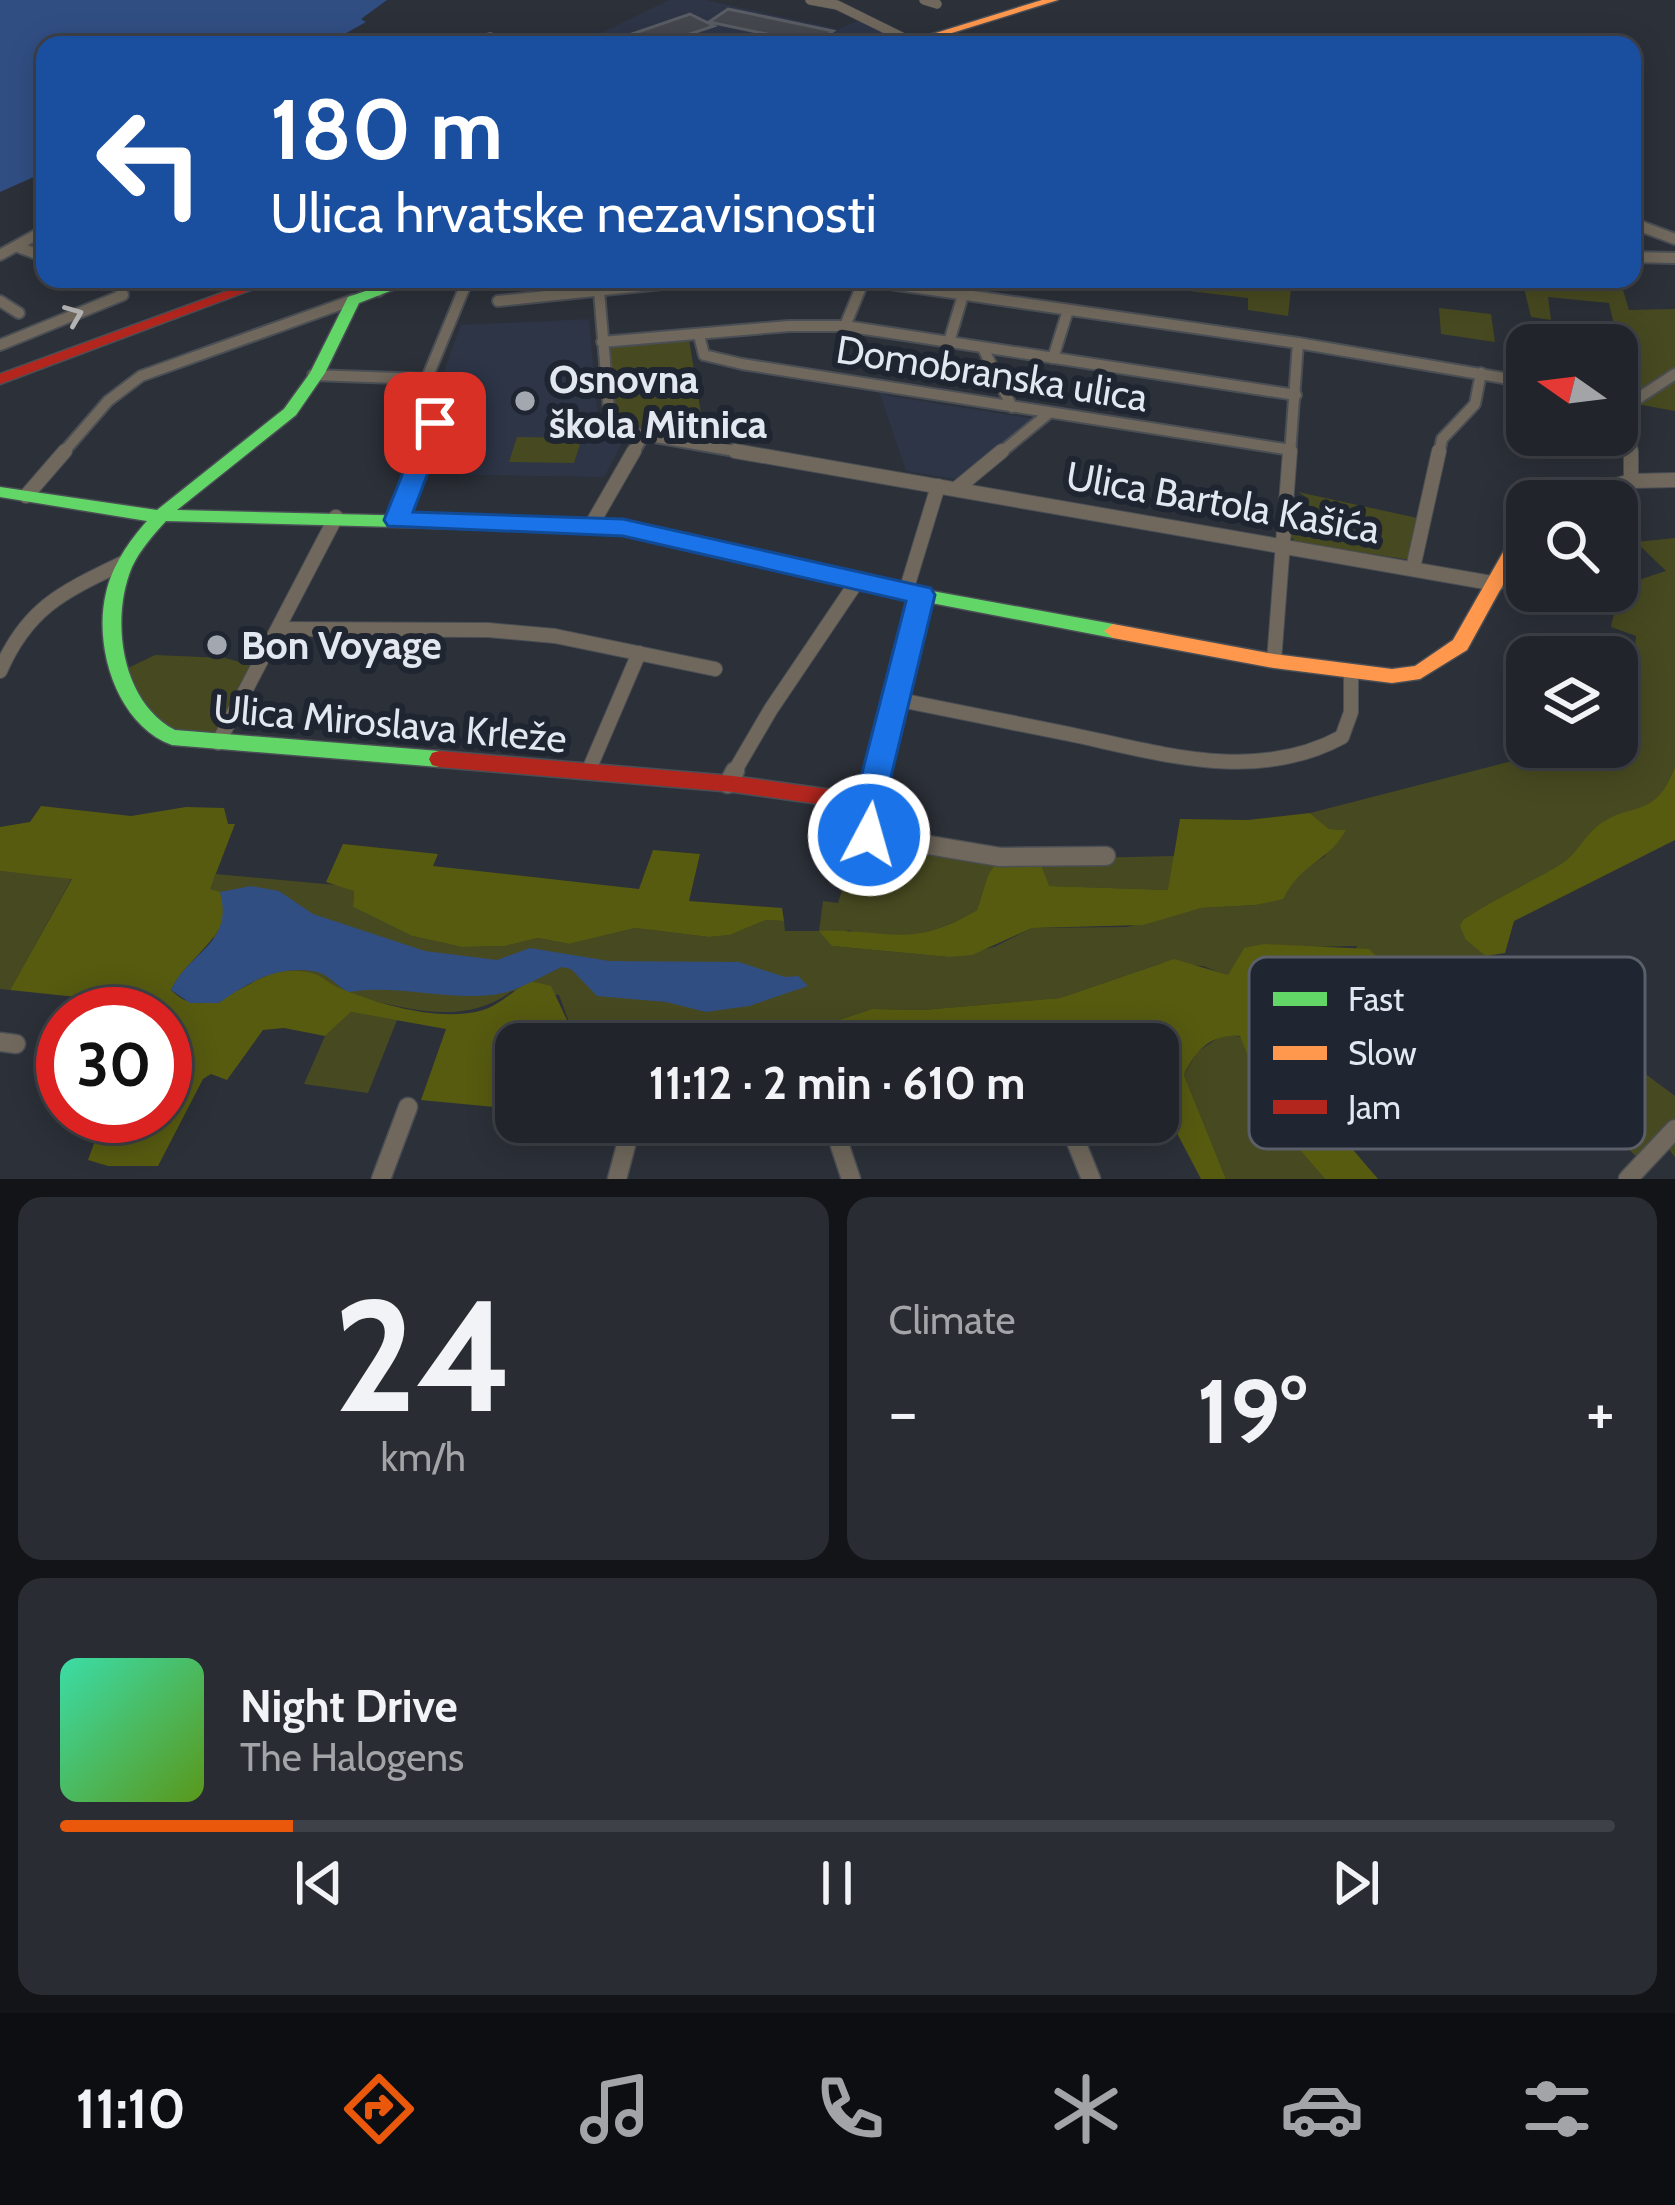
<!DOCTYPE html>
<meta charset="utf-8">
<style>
body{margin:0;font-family:Cabin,sans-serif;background:#292c32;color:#f1f3f6;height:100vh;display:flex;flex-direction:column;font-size:45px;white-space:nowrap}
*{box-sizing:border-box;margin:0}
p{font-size:39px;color:#a2a4a8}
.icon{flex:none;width:66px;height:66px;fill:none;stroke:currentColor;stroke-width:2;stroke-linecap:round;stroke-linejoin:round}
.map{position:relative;height:1179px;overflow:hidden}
.side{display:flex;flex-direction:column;gap:18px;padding:18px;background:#121417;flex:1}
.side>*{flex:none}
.top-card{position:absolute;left:36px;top:36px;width:1605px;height:252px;border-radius:24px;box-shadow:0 6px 30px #0003,0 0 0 3px #3e4147;background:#1a4fa0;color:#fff;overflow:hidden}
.needle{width:78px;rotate:284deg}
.buttons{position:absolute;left:1506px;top:324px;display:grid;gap:24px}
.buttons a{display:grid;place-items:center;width:132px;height:132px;border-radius:24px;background:#21242a;box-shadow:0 6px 30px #0003,0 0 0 3px #3e4147;font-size:60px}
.speed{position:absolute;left:36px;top:987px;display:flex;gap:24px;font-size:60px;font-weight:700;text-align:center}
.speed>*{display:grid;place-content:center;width:156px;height:156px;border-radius:50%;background:#21242a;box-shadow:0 6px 30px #0003,0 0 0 3px #3e4147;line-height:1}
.speed .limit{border:18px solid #d22;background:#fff;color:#111}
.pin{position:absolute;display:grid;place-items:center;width:102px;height:102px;color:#fff;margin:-51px;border-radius:24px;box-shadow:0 6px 18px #0006}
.me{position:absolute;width:132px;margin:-66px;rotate:6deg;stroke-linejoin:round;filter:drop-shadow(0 0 9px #0008)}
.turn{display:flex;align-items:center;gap:42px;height:252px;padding:0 36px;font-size:54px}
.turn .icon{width:156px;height:156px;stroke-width:2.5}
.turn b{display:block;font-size:84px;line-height:102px}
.big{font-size:90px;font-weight:800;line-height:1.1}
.side .widget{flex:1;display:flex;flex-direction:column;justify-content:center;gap:18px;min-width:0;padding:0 42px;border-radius:24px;background:#292c32}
.side .dial{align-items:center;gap:0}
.dial b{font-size:156px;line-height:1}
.song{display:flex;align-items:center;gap:36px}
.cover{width:144px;height:144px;border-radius:18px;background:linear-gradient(135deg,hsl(160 70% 55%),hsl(90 70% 35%))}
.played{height:12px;border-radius:6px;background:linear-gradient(90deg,#ea580c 15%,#3e4147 15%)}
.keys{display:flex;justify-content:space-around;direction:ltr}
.heat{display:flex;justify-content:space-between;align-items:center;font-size:66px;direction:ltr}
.side .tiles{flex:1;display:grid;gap:18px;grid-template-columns:1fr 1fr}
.widget:last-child{grid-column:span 2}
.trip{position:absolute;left:495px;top:1023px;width:684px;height:120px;border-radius:24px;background:#21242a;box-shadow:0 6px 30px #0003,0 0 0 3px #3e4147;font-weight:800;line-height:120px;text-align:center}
.menu{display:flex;height:192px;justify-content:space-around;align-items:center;background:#0d0e11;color:#a2a4a8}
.menu .icon{width:84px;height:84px}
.menu .on{color:#ea580c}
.menu b{font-size:54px;color:#f1f3f6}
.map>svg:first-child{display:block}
</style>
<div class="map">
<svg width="1675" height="1179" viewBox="0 0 1675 1179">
<rect width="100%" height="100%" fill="#2c3038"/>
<g fill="#2d3547">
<polygon points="669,0 706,0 838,29 862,19 901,40 885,45 575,45"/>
<polygon points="589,319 598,419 624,440 604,477 423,474 463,378 442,377 461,325"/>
<polygon points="879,392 890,396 1035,419 961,480 906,471"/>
</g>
<g fill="#474a20">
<polygon points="1150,279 1292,280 1288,316 1248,310 1248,298 1147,286"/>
<polygon points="1534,282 1623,290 1629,310 1675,309 1675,411 1631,403 1643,393 1629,391 1609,303 1548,297 1551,320 1531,317 1524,288 1538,289"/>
<polygon points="1439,308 1491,314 1495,342 1441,334"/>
<polygon points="689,339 706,445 637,432 614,416 607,345"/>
<polygon points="517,437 582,438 574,463 509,462"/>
<polygon points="1298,492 1422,519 1411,560 1297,543 1290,536 1291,527 1307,527 1309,499"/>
<path d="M1675,538V767C1653,823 1631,800 1596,827C1584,837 1578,853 1564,862C1533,882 1497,898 1464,919L1466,940L1675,1096V1157L1663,1142L1637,1157L1477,1013L1319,1110L1314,1085L1294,1054C1271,1049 1258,1044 1252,1019L1292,977L1347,970L1357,946L1244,948L1228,976L1203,966L1162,963L1060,998L923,1010L872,1009L806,1031L748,1039L585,1027L569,1022L559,995L512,991C435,1048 338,970 250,983C239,985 228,996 219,1003L209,889L216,874L347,886L354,891L353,907L412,936L462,947L505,946L538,938L569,944L635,928L709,937L730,935L766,920L784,921L785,931H819L823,901L838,903L850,865L860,867L869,835L1000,857L988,875L977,910C936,934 895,946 848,930L832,946L949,957L994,947L1032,928L1127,927L1201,908L1256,905L1268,902L1295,874L1324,857L1345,830L1329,829L1310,813L1516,760L1547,747H1617V674L1632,677L1636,636L1611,627C1622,583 1623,585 1666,571L1636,542Z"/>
<polygon points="155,655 225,658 251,665 215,732 183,735 151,723 128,668"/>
<polygon points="1175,856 1169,890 1048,886 1039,859"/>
<polygon points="0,871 72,878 10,990 0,989"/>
<polygon points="351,1012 397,1020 368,1093 304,1084 325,1036"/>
<polygon points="1224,1034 1241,1037 1273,1119 1325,1179 1226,1179 1184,1075 1197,1052"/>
</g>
<g fill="#575b10">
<path d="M1675,767V840L1514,921L1505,953L1486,956L1466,940L1460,926L1464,919C1496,898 1532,882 1564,862C1577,853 1584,837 1596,827C1631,799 1653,823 1675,767Z"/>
<path d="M41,806L131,816L186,807L224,808L228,824H235L210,889L220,892L226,914C215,946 185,961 171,990C208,1028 248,972 288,971C325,970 319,981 347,991C385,1006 442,1022 483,1010C500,1005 515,989 530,981L551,986L568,1022L585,1027L748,1039L806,1031L872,1009L923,1010L1060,998L1174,959L1228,975L1244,948L1264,944L1369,949L1379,959L1347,970L1292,977L1252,1019C1260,1052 1285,1049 1311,1062L1319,1110L1378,1179H1325L1273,1119L1240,1036C1212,1033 1195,1050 1184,1075L1226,1179H1201L1158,1097V1044H1131L1126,1036L1038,1035L1040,1044H516V1109L421,1100L446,1029L351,1012L325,1036L284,1028L263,1030L227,1080L211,1074L203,1079L158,1166H108L88,1160L104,1116H165V1014H98L105,1000L10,990L72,879L0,871V827L30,822Z"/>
<path d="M1310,813L1329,829L1346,830C1328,863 1303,860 1283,899L1256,905L1201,908L1143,925L1032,928L972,955L949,957L832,946L819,931C889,928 908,951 977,910L988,875L1000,857L1039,859L1049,886L1168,890L1180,819L1248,820Z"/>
<polygon points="343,844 438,854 433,866 639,889 653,850 700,854 689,901 782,908 784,921 766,920 730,935 709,937 635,928 569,944 538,938 505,946 462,947 412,936 353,907 354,891 326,882"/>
</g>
<g fill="#314e83">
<polygon points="0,0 387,0 361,19 366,22 325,45 45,45 45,172 0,192"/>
<path d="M251,886L279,891L313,914L425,951L497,960L530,948L609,961L739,962L785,977L798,976L808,986L749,1006L706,1012L666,1002L597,996L571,969L562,967C539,977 516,993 491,995C443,1000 397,984 349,992C337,987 330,975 317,972C279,964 248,982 219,1003H190L171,990C190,950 234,945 220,892Z"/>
</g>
<g fill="#44474d" stroke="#595d63" stroke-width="3">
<polygon points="728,9 833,31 815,44 709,22"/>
<polygon points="690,14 714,26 657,45 600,45"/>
</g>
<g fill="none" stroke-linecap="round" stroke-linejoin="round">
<g stroke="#4a4e55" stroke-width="10">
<g id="street-far3">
<polyline points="810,0 837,5 912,42"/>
<polyline points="924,0 937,4"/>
<polyline points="464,45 490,37 517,45"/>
</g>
</g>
<g stroke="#4a4e55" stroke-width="14">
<g id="street-far2">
<polyline points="1632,223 1675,239"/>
<polyline points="18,247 45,257"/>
<polyline points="0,255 45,230"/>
<polyline points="1632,257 1675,258"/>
<polyline points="364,279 379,291"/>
<polyline points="579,279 599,291 609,410 615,423 632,433 752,454"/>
<polyline points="856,279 1298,343 1527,382"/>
<polyline points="0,301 19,313"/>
<polyline points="498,301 710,279"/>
<polyline points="845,326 864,280"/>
<polyline points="699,335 704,355 742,364 1291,450"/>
<polyline points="602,342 789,326 845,326 1296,395"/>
<polyline points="949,342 963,295"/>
<polyline points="0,345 123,295 120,287 104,279"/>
<polyline points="983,348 1012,407"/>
<polyline points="1053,358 1068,310"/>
<polyline points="313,375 453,380 423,454"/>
<polyline points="427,378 468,279"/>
<polyline points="62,454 108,401 141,376 353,300"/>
<polyline points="633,454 643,436"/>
<polyline points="999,454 1049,413"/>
<polyline points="1290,454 1298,343"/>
<polyline points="1439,454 1442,439 1475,404 1481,373"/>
<polyline points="1631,454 1631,403 1675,374"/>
</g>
</g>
<g stroke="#4a4e55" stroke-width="16">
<g id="street-far1">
<polyline points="735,451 1497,584"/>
<polyline points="1631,451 1631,481"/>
<polyline points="956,489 1002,451"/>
<polyline points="26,496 65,451"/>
<polyline points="1562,501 1631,481 1675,480"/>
<polyline points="397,520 425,451"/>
<polyline points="592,524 634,451"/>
<polyline points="1413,568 1439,451"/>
<polyline points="906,591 938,486"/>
<polyline points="278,629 488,630 555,636 715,669"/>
<polyline points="1274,661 1290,451"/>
<path d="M0,671C28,607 63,592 123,563"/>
<path d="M895,699C953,711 1011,722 1069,734C1160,753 1255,784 1342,737L1351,712V674"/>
<polyline points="218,743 336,517"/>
<polyline points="588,772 639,653"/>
<polyline points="733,774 771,709 858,580"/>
<polyline points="876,774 921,595"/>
</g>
</g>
<g stroke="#4a4e55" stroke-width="21">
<g id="street">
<polyline points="877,771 865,824 869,835 1000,857 1106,856"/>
<polyline points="728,784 735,771"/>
<polyline points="0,1042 16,1044"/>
<polyline points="1068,1122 1091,1179"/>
<polyline points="840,1146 851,1179"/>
<polyline points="381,1179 408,1107"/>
<polyline points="617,1179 629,1134"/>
<polyline points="1628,1179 1675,1129"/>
</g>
</g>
<g stroke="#4a4e55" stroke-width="3">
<path id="fast" d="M401,279H421L359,303L325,373L296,415L177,510L623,521L921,589L1113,624L1122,631L1113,638L921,601L623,533L166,521C153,535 140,550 132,567C110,619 121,702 175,730L439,751L446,753L449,759L446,765L439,767L172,745C117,725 93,647 106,593C112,566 129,541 147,521L0,497V487L157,510L284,409L310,373L348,297Z"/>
</g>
<g stroke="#4a4e55" stroke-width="3">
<g id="slow">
<polygon points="1042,0 1058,0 913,45 897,45"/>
<polygon points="1527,520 1527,541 1467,650 1420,679 1392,683 1274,668 1113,638 1104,631 1113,624 1274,654 1392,669 1415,666 1453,640 1518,526"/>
</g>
</g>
<g stroke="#4a4e55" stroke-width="3">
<g id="jam">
<polygon points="260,279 280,279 0,384 0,374"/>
<polygon points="439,751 733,776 869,795 876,797 879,803 876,809 869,811 733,792 439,767 432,765 429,759 432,753"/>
</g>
</g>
<use href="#street-far3" stroke="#70685c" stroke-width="9"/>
<use href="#street-far2" stroke="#70685c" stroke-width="10"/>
<use href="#street-far1" stroke="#70685c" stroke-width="14"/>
<use href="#street" stroke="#70685c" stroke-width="18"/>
<use href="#fast" fill="#63d668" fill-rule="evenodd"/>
<use href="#slow" fill="#ff974d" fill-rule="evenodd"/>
<use href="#jam" fill="#b3261e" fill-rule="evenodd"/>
</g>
<defs><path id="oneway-chevron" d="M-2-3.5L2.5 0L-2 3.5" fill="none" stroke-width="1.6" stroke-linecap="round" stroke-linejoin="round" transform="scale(3)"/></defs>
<use stroke="#b5b4b5" href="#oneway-chevron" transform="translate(74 315) rotate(-22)"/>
<polygon fill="#1a73e8" stroke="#114b97" stroke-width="3" points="435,416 447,423 413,512 623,519 931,588 935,595 885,802 882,824 886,835 881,844 869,848 858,844 849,824 906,601 623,536 388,526 384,520 423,423"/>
<g fill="#a3a7b0" stroke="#1f2531" stroke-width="4.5">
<circle cx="525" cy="401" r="12"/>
<circle cx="217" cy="645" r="12"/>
</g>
<g text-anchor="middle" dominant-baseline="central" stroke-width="12" stroke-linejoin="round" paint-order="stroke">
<g font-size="39" fill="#e3e7f0" stroke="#1f2531">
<text transform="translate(992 373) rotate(9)">Domobranska ulica</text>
<text transform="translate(1223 502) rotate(10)">Ulica Bartola Kašića</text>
<text transform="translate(390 723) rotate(5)">Ulica Miroslava Krleže</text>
</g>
<g font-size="39" font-weight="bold" fill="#e3e7f0" stroke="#1f2531" text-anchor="start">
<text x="549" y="379">Osnovna<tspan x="549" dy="45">škola Mitnica</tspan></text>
<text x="241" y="645">Bon Voyage</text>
</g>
</g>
<rect x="1249" y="957" width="396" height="192" rx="18" fill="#1f2531" stroke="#5a5f6a" stroke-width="3"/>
<rect x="1273" y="992" width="54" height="14" fill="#63d668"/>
<rect x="1273" y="1046" width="54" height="14" fill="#ff974d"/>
<rect x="1273" y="1100" width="54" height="14" fill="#b3261e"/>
<g font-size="33" fill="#e3e7f0">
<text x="1348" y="1011">Fast</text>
<text x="1348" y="1065">Slow</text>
<text x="1348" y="1119">Jam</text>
</g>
</svg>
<div class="buttons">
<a><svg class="needle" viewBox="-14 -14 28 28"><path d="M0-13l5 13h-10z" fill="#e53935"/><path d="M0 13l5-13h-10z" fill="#a2a4a8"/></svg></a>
<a><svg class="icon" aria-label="search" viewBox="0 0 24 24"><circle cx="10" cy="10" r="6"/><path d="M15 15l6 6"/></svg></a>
<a><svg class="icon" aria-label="layers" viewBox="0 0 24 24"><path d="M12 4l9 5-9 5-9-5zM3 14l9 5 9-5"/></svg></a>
</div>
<div class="speed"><div class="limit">30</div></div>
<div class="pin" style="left:435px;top:423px;background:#d93025"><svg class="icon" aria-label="arrive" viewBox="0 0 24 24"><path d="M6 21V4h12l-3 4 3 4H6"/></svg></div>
<svg class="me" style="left:869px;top:835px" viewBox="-20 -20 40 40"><circle r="17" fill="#1a73e8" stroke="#fff" stroke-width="3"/><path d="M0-11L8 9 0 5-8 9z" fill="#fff"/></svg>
<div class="trip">11:12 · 2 min · 610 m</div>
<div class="top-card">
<div class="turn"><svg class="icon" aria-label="left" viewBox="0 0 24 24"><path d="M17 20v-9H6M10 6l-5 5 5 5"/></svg><div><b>180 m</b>Ulica hrvatske nezavisnosti</div></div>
</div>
</div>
<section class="side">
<div class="tiles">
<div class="widget dial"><b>24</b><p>km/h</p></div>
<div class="widget"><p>Climate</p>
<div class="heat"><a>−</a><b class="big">19°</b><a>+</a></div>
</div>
<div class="widget">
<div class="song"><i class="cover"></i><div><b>Night Drive</b><p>The Halogens</p></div></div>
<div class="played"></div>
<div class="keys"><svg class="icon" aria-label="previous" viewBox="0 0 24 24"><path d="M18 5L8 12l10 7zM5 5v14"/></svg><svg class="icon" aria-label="pause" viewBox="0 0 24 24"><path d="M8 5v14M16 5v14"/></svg><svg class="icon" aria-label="next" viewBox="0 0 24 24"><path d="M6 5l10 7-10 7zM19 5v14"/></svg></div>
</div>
</div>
</section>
<nav class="menu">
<b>11:10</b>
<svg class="icon on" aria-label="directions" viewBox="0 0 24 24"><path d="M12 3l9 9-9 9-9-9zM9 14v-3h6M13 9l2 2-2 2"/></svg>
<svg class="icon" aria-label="music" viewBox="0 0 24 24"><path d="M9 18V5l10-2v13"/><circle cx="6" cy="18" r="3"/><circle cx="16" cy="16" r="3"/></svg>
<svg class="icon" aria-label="phone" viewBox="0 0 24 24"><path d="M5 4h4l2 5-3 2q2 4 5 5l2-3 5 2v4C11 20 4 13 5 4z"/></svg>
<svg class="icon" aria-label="climate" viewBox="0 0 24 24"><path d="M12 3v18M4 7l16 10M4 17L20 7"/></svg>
<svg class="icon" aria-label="car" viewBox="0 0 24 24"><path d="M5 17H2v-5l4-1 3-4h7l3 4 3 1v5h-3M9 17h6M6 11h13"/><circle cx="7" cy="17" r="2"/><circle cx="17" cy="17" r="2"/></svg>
<svg class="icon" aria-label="filters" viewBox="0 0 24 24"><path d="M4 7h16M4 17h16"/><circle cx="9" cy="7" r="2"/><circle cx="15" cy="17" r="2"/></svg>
</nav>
